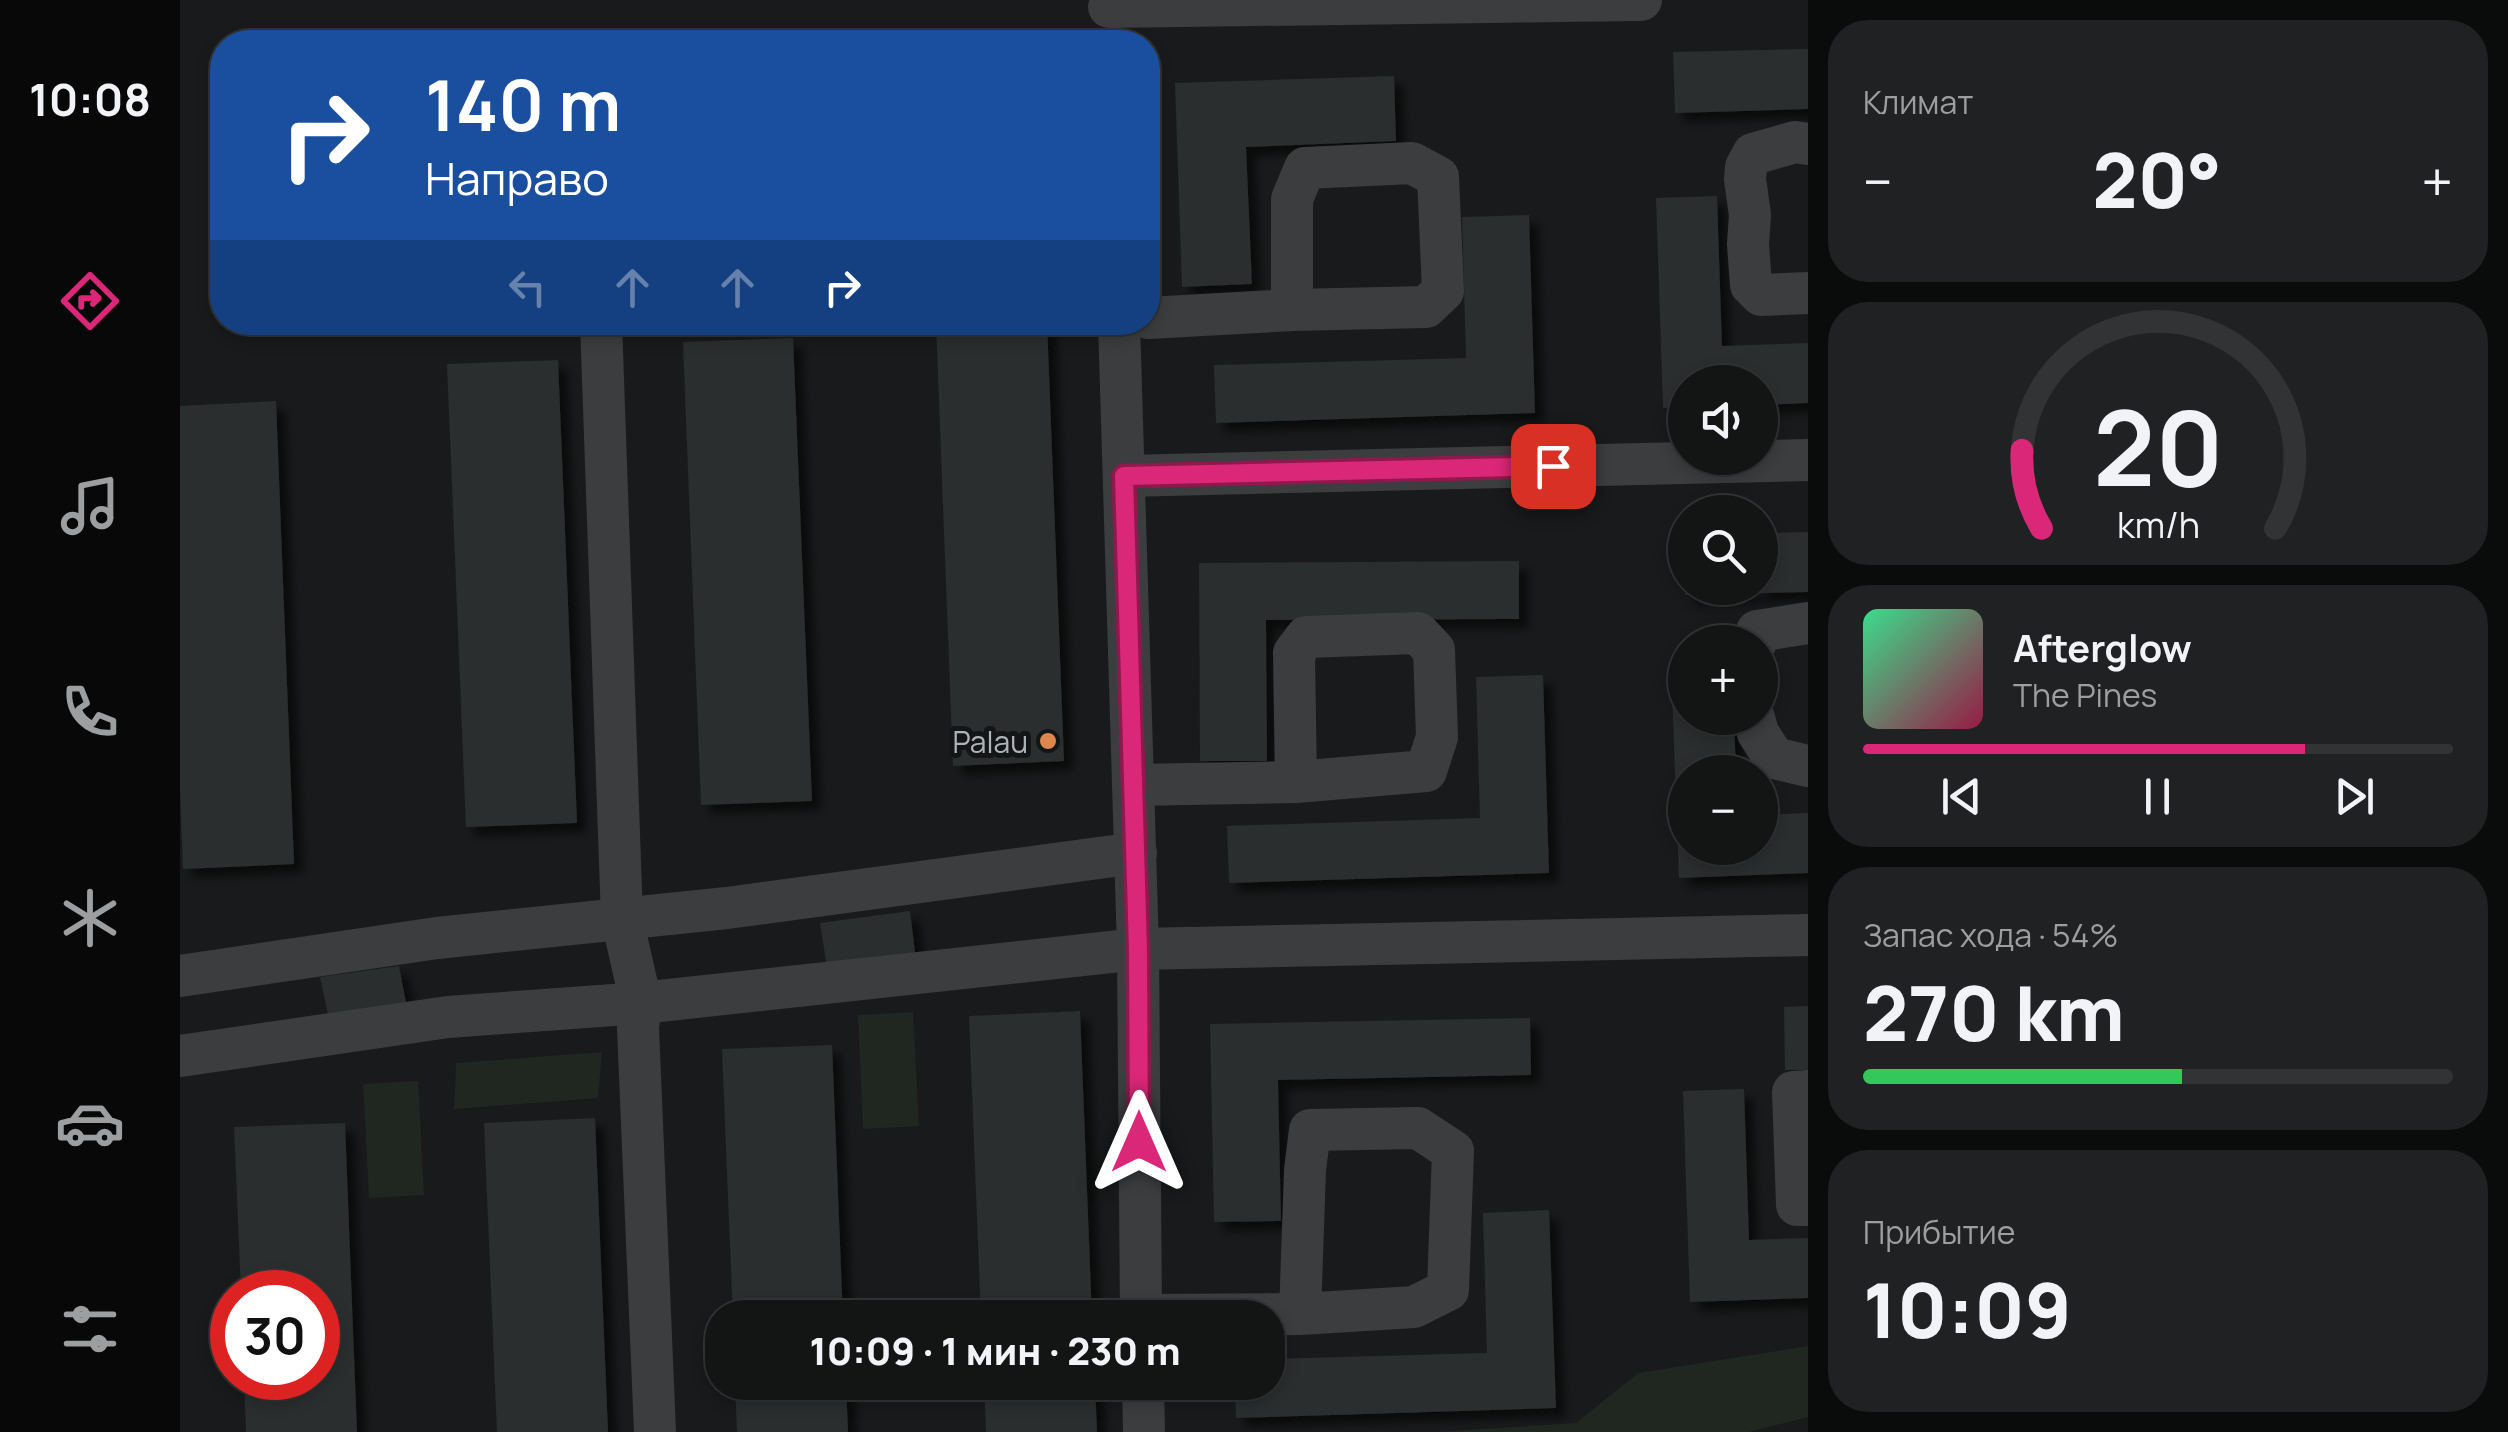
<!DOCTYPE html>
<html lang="ru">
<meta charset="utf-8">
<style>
body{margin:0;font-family:Manrope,sans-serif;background:#202122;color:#f1f3f6;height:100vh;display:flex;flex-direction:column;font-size:38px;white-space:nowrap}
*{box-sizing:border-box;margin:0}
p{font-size:32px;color:#9d9ea0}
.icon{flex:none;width:55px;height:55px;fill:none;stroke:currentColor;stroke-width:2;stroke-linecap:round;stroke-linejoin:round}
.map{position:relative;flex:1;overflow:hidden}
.sheet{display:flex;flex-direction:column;gap:20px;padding:20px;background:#0a0b0b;width:700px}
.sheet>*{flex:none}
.hud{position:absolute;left:30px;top:30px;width:950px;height:305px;border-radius:40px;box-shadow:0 5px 15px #0003,0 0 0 2px #323334;background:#1a4fa0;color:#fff;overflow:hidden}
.fabs{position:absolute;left:1488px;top:365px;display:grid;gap:20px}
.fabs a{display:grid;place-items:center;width:110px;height:110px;border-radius:50%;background:#131414;box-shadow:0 5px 15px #0003,0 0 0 2px #323334;font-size:50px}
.speed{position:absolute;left:30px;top:1270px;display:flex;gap:20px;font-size:50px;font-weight:700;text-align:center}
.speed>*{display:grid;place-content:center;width:130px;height:130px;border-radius:50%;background:#131414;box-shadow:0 5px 15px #0003,0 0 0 2px #323334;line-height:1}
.speed .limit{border:15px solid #d22;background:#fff;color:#111}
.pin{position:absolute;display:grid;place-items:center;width:85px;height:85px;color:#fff;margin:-42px;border-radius:20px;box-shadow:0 5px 15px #0006}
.me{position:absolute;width:110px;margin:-55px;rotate:0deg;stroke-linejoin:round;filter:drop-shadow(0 0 8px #0008)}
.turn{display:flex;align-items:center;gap:35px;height:210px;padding:0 50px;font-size:45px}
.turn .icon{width:130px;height:130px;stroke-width:2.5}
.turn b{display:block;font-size:70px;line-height:85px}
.lanes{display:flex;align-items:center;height:95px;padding:0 50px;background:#0003;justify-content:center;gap:50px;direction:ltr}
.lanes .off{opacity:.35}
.big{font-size:75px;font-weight:800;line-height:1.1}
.sheet .widget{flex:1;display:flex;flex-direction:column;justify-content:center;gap:15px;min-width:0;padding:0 35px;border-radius:40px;background:#202122}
.sheet .dial{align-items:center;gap:0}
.dial svg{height:260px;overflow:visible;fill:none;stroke:#323334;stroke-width:7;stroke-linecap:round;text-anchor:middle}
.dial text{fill:#f1f3f6;stroke:none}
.song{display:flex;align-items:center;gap:30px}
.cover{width:120px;height:120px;border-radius:15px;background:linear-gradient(135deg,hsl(150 70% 55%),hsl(340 70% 35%))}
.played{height:10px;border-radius:5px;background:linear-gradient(90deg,#db2777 75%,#323334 75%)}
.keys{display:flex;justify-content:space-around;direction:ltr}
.heat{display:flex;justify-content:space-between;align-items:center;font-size:55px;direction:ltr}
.charge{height:15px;border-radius:8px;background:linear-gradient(90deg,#34c759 54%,#323334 0)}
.trip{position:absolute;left:525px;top:1300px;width:580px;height:100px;border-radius:40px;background:#131414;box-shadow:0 5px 15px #0003,0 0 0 2px #323334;font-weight:800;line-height:100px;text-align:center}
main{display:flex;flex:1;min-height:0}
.tabs{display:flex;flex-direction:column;width:180px;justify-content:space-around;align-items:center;background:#080808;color:#9d9ea0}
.tabs .icon{width:70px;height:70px}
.tabs .selected{color:#db2777}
.tabs b{font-size:45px;color:#f1f3f6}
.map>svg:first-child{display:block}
</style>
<main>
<nav class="tabs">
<b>10:08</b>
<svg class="icon selected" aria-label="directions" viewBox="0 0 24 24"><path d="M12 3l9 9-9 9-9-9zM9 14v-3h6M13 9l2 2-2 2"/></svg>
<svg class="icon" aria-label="music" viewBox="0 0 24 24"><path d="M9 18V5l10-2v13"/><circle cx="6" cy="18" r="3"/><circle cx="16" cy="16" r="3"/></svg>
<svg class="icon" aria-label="phone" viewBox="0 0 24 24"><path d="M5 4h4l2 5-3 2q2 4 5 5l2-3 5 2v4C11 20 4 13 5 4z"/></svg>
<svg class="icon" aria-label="climate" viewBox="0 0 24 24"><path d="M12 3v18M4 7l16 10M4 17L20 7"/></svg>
<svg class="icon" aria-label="car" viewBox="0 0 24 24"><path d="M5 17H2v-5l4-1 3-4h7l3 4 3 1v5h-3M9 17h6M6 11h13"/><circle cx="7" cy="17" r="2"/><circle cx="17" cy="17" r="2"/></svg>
<svg class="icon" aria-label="filters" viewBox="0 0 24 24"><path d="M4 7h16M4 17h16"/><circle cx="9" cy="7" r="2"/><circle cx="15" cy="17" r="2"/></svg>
</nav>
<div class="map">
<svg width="1628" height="1432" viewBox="0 0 1628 1432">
<defs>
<filter id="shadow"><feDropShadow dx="9" dy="9" stdDeviation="5" flood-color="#0009"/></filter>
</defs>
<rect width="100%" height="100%" fill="#191a1b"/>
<g fill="#202620">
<polygon points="733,1012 739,1126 683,1129 678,1015"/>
<polygon points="422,1052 418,1098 274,1109 276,1063"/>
<polygon points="238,1081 244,1195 189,1198 183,1084"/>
<polygon points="1628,1346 1628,1417 1569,1432 1256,1432 1396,1423 1458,1373"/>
</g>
<g fill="#2c2d2f" filter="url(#shadow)">
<polygon points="1628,49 1628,109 1495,113 1493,52"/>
<polygon points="1214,76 1216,141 1066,147 1072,284 1002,287 995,83"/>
<polygon points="1537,196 1542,346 1628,343 1628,403 1580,405 1580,382 1505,382 1505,407 1483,408 1476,198"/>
<polygon points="1349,215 1355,413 1036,423 1034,365 1286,358 1282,217"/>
<polygon points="756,322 867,322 884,761 773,766"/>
<polygon points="613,338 632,801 521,805 503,342"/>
<polygon points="378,360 397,823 286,827 267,364"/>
<polygon points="96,401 114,864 3,869 0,789 0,406"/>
<polygon points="1628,532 1628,592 1505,595 1505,588 1580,588 1580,533"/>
<polygon points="1339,561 1339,619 1086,620 1087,761 1020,761 1019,563"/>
<polygon points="1491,667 1505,667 1505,718 1554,718 1556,772 1505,772 1505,848 1580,848 1580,815 1628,813 1628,873 1499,878"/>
<polygon points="1363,675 1369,873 1049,883 1047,826 1300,818 1296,677"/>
<polygon points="730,911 736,961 647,968 640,923"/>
<polygon points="219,966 228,1013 150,1024 140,977"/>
<polygon points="1628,1006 1628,1070 1605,1070 1604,1007"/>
<polygon points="900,1011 912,1318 801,1318 789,1016"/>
<polygon points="1350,1018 1351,1075 1098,1080 1101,1221 1034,1222 1030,1024"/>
<polygon points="652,1045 663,1318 553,1318 542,1049"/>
<polygon points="1564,1089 1569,1240 1628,1238 1628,1298 1510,1302 1503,1091"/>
<polygon points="415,1118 428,1432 317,1432 304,1123"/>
<polygon points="165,1123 177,1432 66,1432 64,1378 138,1378 138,1292 61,1292 54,1127"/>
<polygon points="1369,1210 1376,1408 1056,1418 1055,1382 1088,1382 1088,1359 1307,1353 1303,1213"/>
<polygon points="555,1382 666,1382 668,1432 557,1432"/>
<polygon points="804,1382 915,1382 917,1432 806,1432"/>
</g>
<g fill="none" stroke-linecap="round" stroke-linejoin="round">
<g stroke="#3b3d3f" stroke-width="42">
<polyline points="929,7 1461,0"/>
<polyline points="1628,144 1615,142 1573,154 1566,167 1565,179 1570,215 1568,244 1571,285 1581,295 1628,293"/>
<polyline points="968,318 1112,310 1246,307 1263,291 1258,177 1232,163 1125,168 1112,199 1112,310"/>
<polyline points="939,322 958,949 961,1318"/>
<polyline points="944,476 1628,460"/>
<polyline points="1576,642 1577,631 1628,623"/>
<polyline points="1574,718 1578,733 1594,758 1628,766"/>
<polyline points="953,785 1116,782 1246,771 1257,737 1254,650 1238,633 1126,637 1114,653 1116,782"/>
<polyline points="0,976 257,938 547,908 956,853"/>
<polyline points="0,1056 268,1017 461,1003 442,919 421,322"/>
<polyline points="1628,1091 1613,1092 1617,1205 1628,1205"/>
<polyline points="961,1315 1120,1314 1234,1307 1268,1290 1273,1151 1238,1128 1130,1130 1125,1170 1120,1314"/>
<polyline points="963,1382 964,1432"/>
<polyline points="475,1432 458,1028 461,1003 958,949 1628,935"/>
</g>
</g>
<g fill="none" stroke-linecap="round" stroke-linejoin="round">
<g stroke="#8e194d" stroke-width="25">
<polyline id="route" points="959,1142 958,949 944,476 1373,466"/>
</g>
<use href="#route" stroke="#db2777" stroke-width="18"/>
</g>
<circle fill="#de864e" stroke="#141516" stroke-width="4" cx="868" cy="741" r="10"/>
<g text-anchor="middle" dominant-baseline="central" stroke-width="10" stroke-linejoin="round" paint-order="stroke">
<g font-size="30" fill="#adb4b9" stroke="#141516" text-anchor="end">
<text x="848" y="741">Palau</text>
</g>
</g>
</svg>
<div class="fabs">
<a><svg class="icon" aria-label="sound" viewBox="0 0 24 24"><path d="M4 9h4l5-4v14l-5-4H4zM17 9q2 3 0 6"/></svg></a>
<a><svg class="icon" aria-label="search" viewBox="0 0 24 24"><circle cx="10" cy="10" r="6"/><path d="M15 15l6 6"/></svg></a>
<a>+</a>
<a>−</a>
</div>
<div class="speed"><div class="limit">30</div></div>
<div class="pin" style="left:1373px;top:466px;background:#d93025"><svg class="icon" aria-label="arrive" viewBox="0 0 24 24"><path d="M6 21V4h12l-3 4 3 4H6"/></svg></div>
<svg class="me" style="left:959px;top:1142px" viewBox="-20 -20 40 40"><path d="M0-17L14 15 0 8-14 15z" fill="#db2777" stroke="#fff" stroke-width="4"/></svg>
<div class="trip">10:09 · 1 мин · 230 m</div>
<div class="hud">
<div class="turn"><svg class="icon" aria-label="right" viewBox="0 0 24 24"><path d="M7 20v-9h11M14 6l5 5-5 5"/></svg><div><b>140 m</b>Направо</div></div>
<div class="lanes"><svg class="icon off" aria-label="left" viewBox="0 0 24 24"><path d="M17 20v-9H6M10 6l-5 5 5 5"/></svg><svg class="icon off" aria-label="ahead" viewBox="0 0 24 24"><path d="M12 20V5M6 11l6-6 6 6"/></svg><svg class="icon off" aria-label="ahead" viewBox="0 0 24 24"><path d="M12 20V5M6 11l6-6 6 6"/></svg><svg class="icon" aria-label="right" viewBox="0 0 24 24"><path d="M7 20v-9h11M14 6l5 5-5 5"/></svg></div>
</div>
</div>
<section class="sheet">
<div class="widget"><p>Климат</p>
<div class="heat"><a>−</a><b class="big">20°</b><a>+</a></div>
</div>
<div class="widget dial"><svg viewBox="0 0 100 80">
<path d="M14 69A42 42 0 1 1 86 69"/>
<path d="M14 69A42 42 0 0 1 8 45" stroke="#db2777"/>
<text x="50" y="56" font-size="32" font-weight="700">20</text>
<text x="50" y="72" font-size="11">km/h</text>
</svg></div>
<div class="widget">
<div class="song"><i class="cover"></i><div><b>Afterglow</b><p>The Pines</p></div></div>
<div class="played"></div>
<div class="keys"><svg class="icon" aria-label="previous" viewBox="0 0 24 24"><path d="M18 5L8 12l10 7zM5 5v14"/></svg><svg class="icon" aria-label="pause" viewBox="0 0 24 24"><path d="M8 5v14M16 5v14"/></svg><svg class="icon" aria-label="next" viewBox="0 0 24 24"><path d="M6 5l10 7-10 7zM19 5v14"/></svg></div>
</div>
<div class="widget"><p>Запас хода · 54%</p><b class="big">270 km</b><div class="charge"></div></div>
<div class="widget"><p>Прибытие</p><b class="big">10:09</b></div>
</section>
</main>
